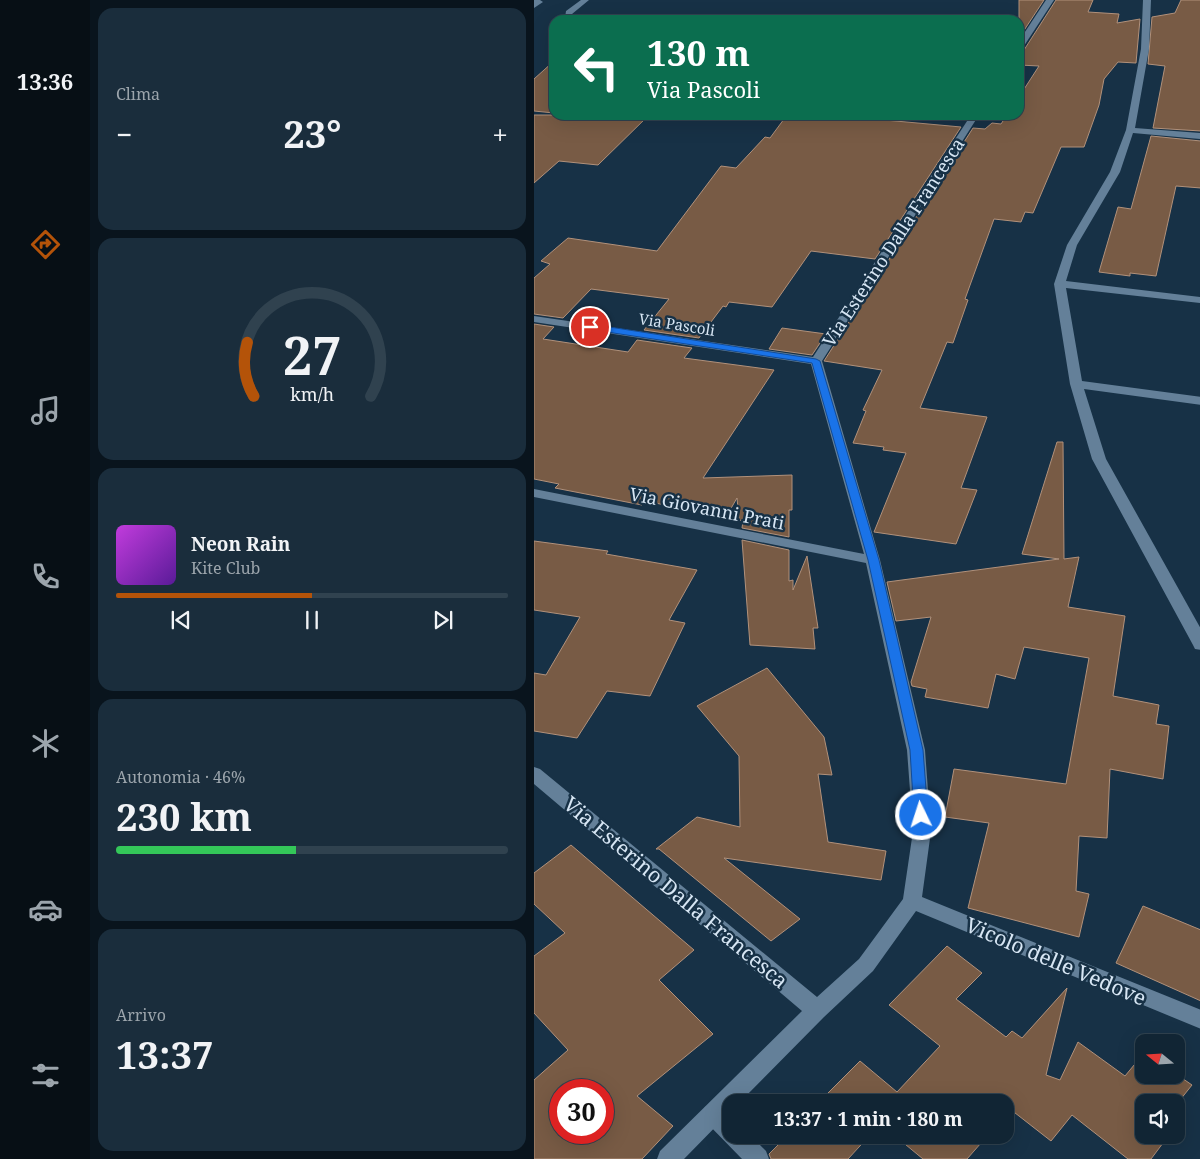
<!DOCTYPE html>
<html lang="it">
<meta charset="utf-8">
<style>
body{margin:0;font-family:"Noto Serif",serif;background:#1a2d3c;color:#f1f3f6;height:100vh;display:flex;flex-direction:column;font-size:19px;white-space:nowrap}
*{box-sizing:border-box;margin:0}
p{font-size:16px;color:#9ca5ac}
.icon{flex:none;width:28px;height:28px;fill:none;stroke:currentColor;stroke-width:2;stroke-linecap:round;stroke-linejoin:round}
.map{position:relative;flex:1;overflow:hidden}
.drawer{display:flex;flex-direction:column;gap:8px;padding:8px;background:#09141d;width:444px}
.drawer>*{flex:none}
.top-card{position:absolute;left:15px;top:15px;width:475px;height:105px;border-radius:15px;box-shadow:0 5px 20px #0002,0 0 0 1px #30424f;background:#0b6e4f;color:#fff;overflow:hidden}
.needle{width:32px;rotate:288deg}
.buttons{position:absolute;left:601px;top:1034px;display:grid;gap:10px}
.buttons a{display:grid;place-items:center;width:50px;height:50px;border-radius:10px;background:#112534;box-shadow:0 5px 20px #0002,0 0 0 1px #30424f;font-size:25px}
.speed{position:absolute;left:15px;top:1079px;display:flex;gap:10px;font-size:25px;font-weight:700;text-align:center}
.speed>*{display:grid;place-content:center;width:65px;height:65px;border-radius:50%;background:#112534;box-shadow:0 5px 20px #0002,0 0 0 1px #30424f;line-height:1}
.speed .limit{border:8px solid #d22;background:#fff;color:#111}
.pin{position:absolute;display:grid;place-items:center;width:42px;height:42px;color:#fff;margin:-21px;border:2px solid #fff;border-radius:50%;box-shadow:0 1px 5px #0007}
.me{position:absolute;width:55px;margin:-28px;rotate:356deg;stroke-linejoin:round;filter:drop-shadow(0 0 4px #0008)}
.turn{display:flex;align-items:center;gap:18px;height:105px;padding:0 15px;font-size:22px}
.turn .icon{width:65px;height:65px;stroke-width:2.5}
.turn b{display:block;font-size:35px;line-height:42px}
.big{font-size:38px;font-weight:700;line-height:1.1}
.drawer .card{flex:1;display:flex;flex-direction:column;justify-content:center;gap:8px;min-width:0;padding:0 18px;border-radius:15px;background:#1a2d3c}
.drawer .dial{align-items:center;gap:0}
.dial svg{height:130px;overflow:visible;fill:none;stroke:#30424f;stroke-width:7;stroke-linecap:round;text-anchor:middle}
.dial text{fill:#f1f3f6;stroke:none}
.song{display:flex;align-items:center;gap:15px}
.cover{width:60px;height:60px;border-radius:8px;background:linear-gradient(135deg,hsl(290 70% 55%),hsl(270 70% 35%))}
.played{height:5px;border-radius:2px;background:linear-gradient(90deg,#b45309 50%,#30424f 50%)}
.keys{display:flex;justify-content:space-around;direction:ltr}
.heat{display:flex;justify-content:space-between;align-items:center;font-size:28px;direction:ltr}
.charge{height:8px;border-radius:4px;background:linear-gradient(90deg,#34c759 46%,#30424f 0)}
.trip{position:absolute;left:188px;top:1094px;width:292px;height:50px;border-radius:15px;background:#112534;box-shadow:0 5px 20px #0002,0 0 0 1px #30424f;font-weight:700;line-height:50px;text-align:center}
main{display:flex;flex:1;min-height:0}
.tabs{display:flex;flex-direction:column;width:90px;justify-content:space-around;align-items:center;background:#070f15;color:#9ca5ac}
.tabs .icon{width:35px;height:35px}
.tabs .on{color:#b45309}
.tabs b{font-size:22px;color:#f1f3f6}
.map>svg:first-child{display:block}
</style>
<main>
<nav class="tabs">
<b>13:36</b>
<svg class="icon on" aria-label="directions" viewBox="0 0 24 24"><path d="M12 3l9 9-9 9-9-9zM9 14v-3h6M13 9l2 2-2 2"/></svg>
<svg class="icon" aria-label="music" viewBox="0 0 24 24"><path d="M9 18V5l10-2v13"/><circle cx="6" cy="18" r="3"/><circle cx="16" cy="16" r="3"/></svg>
<svg class="icon" aria-label="phone" viewBox="0 0 24 24"><path d="M5 4h4l2 5-3 2q2 4 5 5l2-3 5 2v4C11 20 4 13 5 4z"/></svg>
<svg class="icon" aria-label="climate" viewBox="0 0 24 24"><path d="M12 3v18M4 7l16 10M4 17L20 7"/></svg>
<svg class="icon" aria-label="car" viewBox="0 0 24 24"><path d="M5 17H2v-5l4-1 3-4h7l3 4 3 1v5h-3M9 17h6M6 11h13"/><circle cx="7" cy="17" r="2"/><circle cx="17" cy="17" r="2"/></svg>
<svg class="icon" aria-label="filters" viewBox="0 0 24 24"><path d="M4 7h16M4 17h16"/><circle cx="9" cy="7" r="2"/><circle cx="15" cy="17" r="2"/></svg>
</nav>
<section class="drawer">
<div class="card"><p>Clima</p>
<div class="heat"><a>−</a><b class="big">23°</b><a>+</a></div>
</div>
<div class="card dial"><svg viewBox="0 0 100 80">
<path d="M14 69A42 42 0 1 1 86 69"/>
<path d="M14 69A42 42 0 0 1 10 36" stroke="#b45309"/>
<text x="50" y="56" font-size="32" font-weight="700">27</text>
<text x="50" y="72" font-size="11">km/h</text>
</svg></div>
<div class="card">
<div class="song"><i class="cover"></i><div><b>Neon Rain</b><p>Kite Club</p></div></div>
<div class="played"></div>
<div class="keys"><svg class="icon" aria-label="previous" viewBox="0 0 24 24"><path d="M18 5L8 12l10 7zM5 5v14"/></svg><svg class="icon" aria-label="pause" viewBox="0 0 24 24"><path d="M8 5v14M16 5v14"/></svg><svg class="icon" aria-label="next" viewBox="0 0 24 24"><path d="M6 5l10 7-10 7zM19 5v14"/></svg></div>
</div>
<div class="card"><p>Autonomia · 46%</p><b class="big">230 km</b><div class="charge"></div></div>
<div class="card"><p>Arrivo</p><b class="big">13:37</b></div>
</section>
<div class="map">
<svg width="667" height="1159" viewBox="0 0 667 1159">
<rect width="100%" height="100%" fill="#173146"/>
<g fill="#785b45" stroke="#b1917b" fill-rule="evenodd">
<polygon points="485,0 510,0 485,38"/>
<polygon points="522,0 559,0 554,12 585,14 583,23 606,19 602,63 584,62 570,79 565,105 550,147 527,147 499,213 491,212 487,222 460,219 431,299 434,300 419,343 413,342 386,408 453,417 427,488 443,490 422,544 340,532 372,453 349,450 350,447 319,443 332,411 329,410 348,370 290,361 439,128 451,129 458,123 467,124 473,115 485,115 485,97 505,66 485,65 485,51 490,50"/>
<polygon points="647,0 667,0 667,131 619,128 631,66 614,64 618,17 641,13"/>
<polygon points="20,61 20,113 0,111 0,79"/>
<polygon points="0,115 115,115 64,165 25,161 0,183"/>
<polygon points="253,115 296,115 427,127 341,259 277,251 238,307 195,302 192,307 189,306 165,338 110,330 135,299 57,289 29,318 0,314 0,278 16,264 7,261 34,238 123,251 187,166 202,168 231,137 236,138"/>
<polygon points="617,136 667,141 667,188 642,186 622,276 596,273 596,276 565,272 584,207 597,209"/>
<polygon points="0,324 20,327 9,339 94,352 103,340 158,348 150,358 240,370 169,478 258,475 258,510 255,510 255,537 208,528 209,521 205,520 203,498 192,517 111,501 108,505 21,488 25,484 0,479"/>
<polygon points="248,328 292,334 278,355 235,349"/>
<polygon points="523,442 529,442 530,559 545,557 534,607 591,616 579,696 625,705 622,724 635,726 629,779 576,769 573,838 545,836 542,891 555,894 545,937 434,908 455,823 411,817 420,769 532,784 555,658 490,647 481,679 462,674 454,708 391,697 393,689 378,686 377,682 397,617 362,621 353,582 525,559 488,554"/>
<polygon points="208,540 255,550 255,581 259,580 259,590 273,556 284,628 279,628 281,649 216,645"/>
<polygon points="0,541 74,551 72,554 163,570 135,620 151,623 116,696 73,691 43,738 0,731 0,673 12,675 46,617 0,610"/>
<polygon points="233,668 290,737 298,775 284,774 294,842 352,851 347,880 190,858 266,919 237,941 125,849 122,849 163,817 206,827 205,756 163,706"/>
<path d="M37,845L160,950L125,980L179,1034L103,1096L139,1126L108,1159H0V1080L34,1050L0,1013V956L31,933L0,904V873ZM26,1090H69V1132H26Z"/>
<polygon points="609,906 667,930 667,1001 582,963"/>
<polygon points="413,946 448,973 422,999 472,1037 478,1031 488,1038 533,988 512,1075 526,1080 544,1042 591,1076 610,1053 610,1075 642,1074 658,1085 642,1105 642,1102 610,1102 610,1135 635,1135 617,1159 594,1159 538,1115 517,1141 476,1109 471,1114 471,1102 285,1102 326,1061 363,1092 406,1046 355,1005"/>
<polygon points="254,1135 336,1135 314,1159 237,1159 235,1154"/>
<polygon points="360,1135 454,1135 433,1159 389,1159"/>
</g>
<g fill="none" stroke-linecap="round" stroke-linejoin="round">
<g fill="#648099" fill-rule="evenodd">
<polygon points="0,0 6,0 9,2 0,8"/>
<polygon points="179,1103 187,1107 196,1116 196,1135 216,1135 232,1151 235,1159 208,1159 171,1121 168,1114 171,1107"/>
</g>
<g fill="#648099" fill-rule="evenodd">
<polygon points="47,0 55,0 38,14 70,18 74,20 31,18 32,11"/>
<polygon points="512,0 520,0 488,49 485,49 485,41"/>
<polygon points="609,0 617,0 615,49 601,128 667,133 667,139 599,133 586,172 543,245 532,281 667,297 667,303 532,288 548,381 667,397 667,405 550,389 572,459 667,629 667,650 661,649 659,645 558,459 536,384 520,284 533,245 576,172 592,130 607,49"/>
<polygon points="437,115 445,115 288,361 346,560 391,750 397,831 388,897 667,1010 667,1029 382,911 339,971 290,1017 206,1102 196,1102 196,1112 150,1159 123,1159 126,1151 268,1011 0,784 0,767 6,769 283,997 325,959 369,899 379,831 373,750 332,563 0,497 0,489 330,554 277,364 0,322 0,316 279,357"/>
</g>
</g>
<polygon fill="#1a73e8" stroke="#114b97" points="56,324 282,359 286,361 345,560 389,750 394,815 392,819 387,820 382,819 380,815 376,750 334,560 278,363 53,329 52,327"/>
<g text-anchor="middle" dominant-baseline="central" stroke-width="5" stroke-linejoin="round" paint-order="stroke">
<g font-size="15" fill="#d7e6f4" stroke="#173146">
<text transform="translate(143 324) rotate(9)">Via Pascoli</text>
</g>
<g font-size="18" fill="#d7e6f4" stroke="#173146">
<text transform="translate(359 242) rotate(-57)">Via Esterino Dalla Francesca</text>
<text transform="translate(173 508) rotate(11)">Via Giovanni Prati</text>
</g>
<g font-size="21" fill="#d7e6f4" stroke="#173146">
<text transform="translate(142 892) rotate(40)">Via Esterino Dalla Francesca</text>
<text transform="translate(522 961) rotate(23)">Vicolo delle Vedove</text>
</g>
</g>
</svg>
<div class="buttons">
<a><svg class="needle" viewBox="-14 -14 28 28"><path d="M0-13l5 13h-10z" fill="#e53935"/><path d="M0 13l5-13h-10z" fill="#9ca5ac"/></svg></a>
<a><svg class="icon" aria-label="sound" viewBox="0 0 24 24"><path d="M4 9h4l5-4v14l-5-4H4zM17 9q2 3 0 6"/></svg></a>
</div>
<div class="speed"><div class="limit">30</div></div>
<div class="pin" style="left:56px;top:327px;background:#d93025"><svg class="icon" aria-label="arrive" viewBox="0 0 24 24"><path d="M6 21V4h12l-3 4 3 4H6"/></svg></div>
<svg class="me" style="left:387px;top:815px" viewBox="-20 -20 40 40"><circle r="17" fill="#1a73e8" stroke="#fff" stroke-width="3"/><path d="M0-11L8 9 0 5-8 9z" fill="#fff"/></svg>
<div class="trip">13:37 · 1 min · 180 m</div>
<div class="top-card">
<div class="turn"><svg class="icon" aria-label="left" viewBox="0 0 24 24"><path d="M17 20v-9H6M10 6l-5 5 5 5"/></svg><div><b>130 m</b>Via Pascoli</div></div>
</div>
</div>
</main>
